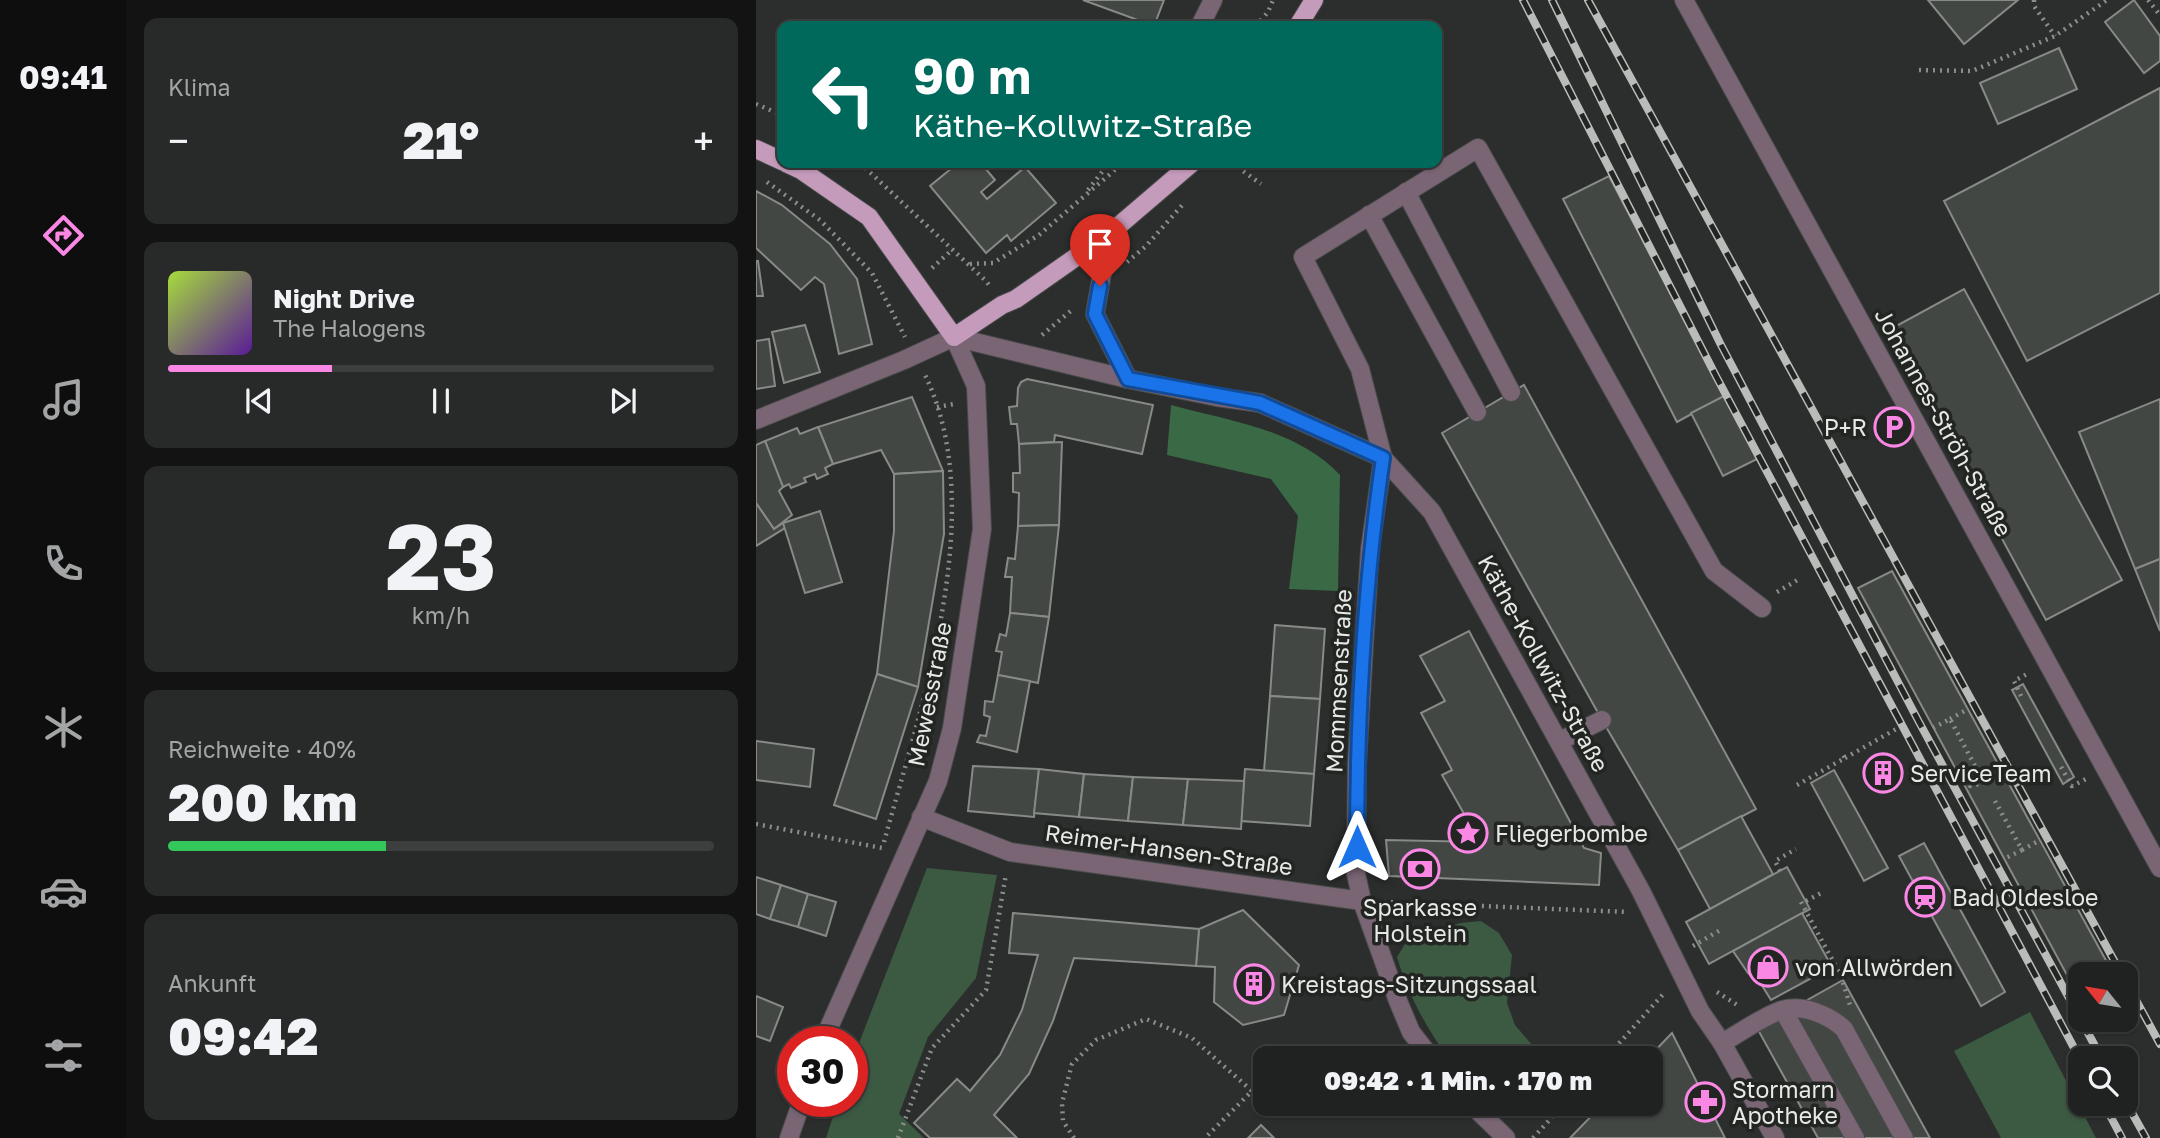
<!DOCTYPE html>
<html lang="de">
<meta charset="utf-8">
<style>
body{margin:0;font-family:"Golos Text",sans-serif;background:#282a2a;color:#f1f3f6;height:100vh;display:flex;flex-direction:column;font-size:26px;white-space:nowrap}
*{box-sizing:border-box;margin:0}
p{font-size:23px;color:#a2a4a5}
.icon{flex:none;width:38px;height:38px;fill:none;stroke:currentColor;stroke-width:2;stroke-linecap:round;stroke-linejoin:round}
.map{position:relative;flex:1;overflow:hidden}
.panel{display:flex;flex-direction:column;gap:18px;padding:18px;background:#121312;width:630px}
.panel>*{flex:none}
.banner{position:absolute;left:21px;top:21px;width:665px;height:147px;border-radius:14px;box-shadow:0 2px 5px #0004,0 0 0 2px #3d3f3f;background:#00695c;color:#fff;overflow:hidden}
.needle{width:46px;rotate:300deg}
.controls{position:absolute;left:1312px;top:962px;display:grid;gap:14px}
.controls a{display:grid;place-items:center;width:70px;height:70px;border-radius:14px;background:#202221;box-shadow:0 2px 5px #0004,0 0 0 2px #3d3f3f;font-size:35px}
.speed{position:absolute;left:21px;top:1026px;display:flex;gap:14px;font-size:35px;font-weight:700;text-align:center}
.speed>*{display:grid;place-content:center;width:91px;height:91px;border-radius:50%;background:#202221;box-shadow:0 2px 5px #0004,0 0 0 2px #3d3f3f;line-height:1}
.speed .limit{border:10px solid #d22;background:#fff;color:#111}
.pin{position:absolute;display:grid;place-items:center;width:60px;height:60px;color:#fff;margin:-72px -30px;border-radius:50% 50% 50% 0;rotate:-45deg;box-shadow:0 0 7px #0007}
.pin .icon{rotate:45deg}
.me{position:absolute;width:77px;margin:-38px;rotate:0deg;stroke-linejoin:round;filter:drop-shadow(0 0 5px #0008)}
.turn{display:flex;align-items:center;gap:24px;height:147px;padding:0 21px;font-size:32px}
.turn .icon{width:91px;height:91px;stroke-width:2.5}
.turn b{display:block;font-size:49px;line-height:60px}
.big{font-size:52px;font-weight:800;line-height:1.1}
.panel .widget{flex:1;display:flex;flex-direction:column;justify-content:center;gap:10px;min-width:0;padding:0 24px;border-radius:14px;background:#282a2a}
.panel .dial{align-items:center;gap:0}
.dial b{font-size:91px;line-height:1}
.song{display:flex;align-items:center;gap:21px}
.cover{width:84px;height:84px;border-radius:10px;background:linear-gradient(135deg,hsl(80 70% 55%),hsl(270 70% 35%))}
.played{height:7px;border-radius:4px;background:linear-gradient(90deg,#fb87e5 30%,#3d3f3f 30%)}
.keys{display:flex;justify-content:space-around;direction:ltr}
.heat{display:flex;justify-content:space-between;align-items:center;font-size:38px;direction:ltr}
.charge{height:10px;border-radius:5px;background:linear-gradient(90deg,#34c759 40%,#3d3f3f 0)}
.trip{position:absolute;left:497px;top:1046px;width:410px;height:70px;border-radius:14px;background:#202221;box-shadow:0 2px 5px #0004,0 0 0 2px #3d3f3f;font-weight:800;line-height:70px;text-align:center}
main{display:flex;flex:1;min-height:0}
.tab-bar{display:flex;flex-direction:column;width:126px;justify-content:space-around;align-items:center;background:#0d0e0d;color:#a2a4a5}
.tab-bar .icon{width:49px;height:49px}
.tab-bar .active{color:#fb87e5}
.tab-bar b{font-size:32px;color:#f1f3f6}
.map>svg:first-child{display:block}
</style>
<main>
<nav class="tab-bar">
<b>09:41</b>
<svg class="icon active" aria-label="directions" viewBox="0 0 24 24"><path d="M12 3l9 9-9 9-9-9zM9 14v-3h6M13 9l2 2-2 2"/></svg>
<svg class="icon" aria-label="music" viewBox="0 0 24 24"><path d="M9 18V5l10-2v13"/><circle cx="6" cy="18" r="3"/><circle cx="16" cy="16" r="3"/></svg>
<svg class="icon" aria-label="phone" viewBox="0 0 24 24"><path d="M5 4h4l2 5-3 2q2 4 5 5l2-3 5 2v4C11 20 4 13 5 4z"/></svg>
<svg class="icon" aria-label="climate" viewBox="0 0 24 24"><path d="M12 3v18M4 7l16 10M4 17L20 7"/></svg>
<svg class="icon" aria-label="car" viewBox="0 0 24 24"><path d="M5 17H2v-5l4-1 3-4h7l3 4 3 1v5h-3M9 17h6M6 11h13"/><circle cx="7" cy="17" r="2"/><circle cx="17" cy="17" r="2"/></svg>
<svg class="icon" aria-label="filters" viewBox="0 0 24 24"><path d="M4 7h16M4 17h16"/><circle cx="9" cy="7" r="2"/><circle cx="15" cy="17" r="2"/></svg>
</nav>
<section class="panel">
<div class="widget"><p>Klima</p>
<div class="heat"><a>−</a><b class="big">21°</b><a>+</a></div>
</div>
<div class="widget">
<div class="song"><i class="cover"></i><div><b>Night Drive</b><p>The Halogens</p></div></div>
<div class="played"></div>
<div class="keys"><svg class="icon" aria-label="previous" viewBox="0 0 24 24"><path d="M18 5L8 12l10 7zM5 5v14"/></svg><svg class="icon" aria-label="pause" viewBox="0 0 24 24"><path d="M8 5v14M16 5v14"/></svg><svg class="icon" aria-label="next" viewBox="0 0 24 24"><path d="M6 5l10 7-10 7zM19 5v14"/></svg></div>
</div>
<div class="widget dial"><b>23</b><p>km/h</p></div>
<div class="widget"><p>Reichweite · 40%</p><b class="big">200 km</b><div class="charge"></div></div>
<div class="widget"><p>Ankunft</p><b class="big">09:42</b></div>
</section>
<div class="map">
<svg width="1404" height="1138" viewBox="0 0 1404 1138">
<rect width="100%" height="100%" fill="#2b2e2c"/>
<g fill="#3c5942">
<polygon points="171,868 241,875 220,978 172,1037 143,1114 168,1138 70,1138 82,1101 96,1101 96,1061"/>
<path d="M725,921L743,933L756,955L751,1003L759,1025L788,1059H693C670,1027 652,995 641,957L649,944L704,923Z"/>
<polygon points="1274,1012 1340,1138 1245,1138 1198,1051"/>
</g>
<path fill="#3a6945" d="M415,405C473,421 541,429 584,475L582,591L533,589L542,516L515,479L411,455Z"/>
<g fill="#434744" stroke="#878a87" stroke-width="2">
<polygon points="327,0 408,0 398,26"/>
<polygon points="1172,0 1262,0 1208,44"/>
<polygon points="1378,0 1404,36 1404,61 1388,73 1349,22"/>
<polygon points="1303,48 1321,89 1242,124 1224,83"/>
<polygon points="1404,88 1404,293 1271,361 1188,201"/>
<polygon points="202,163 225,163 239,180 225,192 231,199 269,167 300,203 255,241 251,235 230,253 174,186"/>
<polygon points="853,176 968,396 921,422 807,199"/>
<polygon points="0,191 26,205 74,244 101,279 116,344 83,354 68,284 59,277 45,290 0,248"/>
<polygon points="0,261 2,261 7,296 0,296"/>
<polygon points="1208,289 1366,580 1290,620 1133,330"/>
<polygon points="49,325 64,372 28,383 16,332"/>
<polygon points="13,339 19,386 0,389 0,341"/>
<polygon points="271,379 397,405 386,454 299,435 298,442 263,444 261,424 255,424 253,407 261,406 262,388 265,382"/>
<polygon points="768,385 1000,809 922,850 846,720 686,433"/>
<polygon points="968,396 1001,459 967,476 935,413"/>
<polygon points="156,397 187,471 138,474 125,450 77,464 62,427"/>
<polygon points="1404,399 1404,559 1379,569 1323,432"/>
<polygon points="62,427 77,464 69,468 72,474 61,479 59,474 48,478 50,482 35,488 33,484 27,487 9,441 41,428 44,434"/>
<polygon points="9,441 27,487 23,491 36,515 18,529 0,503 0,445"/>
<polygon points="306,442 303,525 262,526 263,493 257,492 257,473 264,473 263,444"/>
<polygon points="187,471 188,534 162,687 121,674 138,531 138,474"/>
<polygon points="0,503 18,529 27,523 29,528 0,546"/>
<polygon points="64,511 86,582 49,593 27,523"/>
<polygon points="303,525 293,617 254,613 256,577 249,577 252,558 259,559 262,526"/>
<polygon points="1404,559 1404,631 1379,569"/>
<polygon points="1136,571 1358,975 1325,975 1325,1001 1102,588"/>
<polygon points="254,613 293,617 282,683 242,675 246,652 240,651 244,634 250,636"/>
<polygon points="519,625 569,629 564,699 514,696"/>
<polygon points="713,631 828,848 845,853 843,885 633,876 630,840 724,842 686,775 696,770 665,713 689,701 664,656"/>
<polygon points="121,674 162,687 120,819 78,805"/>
<polygon points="242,675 274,681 261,752 221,742 224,735 230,736 234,717 228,715 229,701 237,702"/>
<polygon points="1267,684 1318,777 1307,784 1256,690"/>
<polygon points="514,696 564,699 558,774 508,771"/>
<polygon points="0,741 58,749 54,787 0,780"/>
<polygon points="1131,754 1145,780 1123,792 1109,767"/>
<polygon points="217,766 283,769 278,817 212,811"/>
<polygon points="283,769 328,774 323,817 278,813"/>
<polygon points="489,769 558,774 554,826 485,821"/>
<polygon points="1078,770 1132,868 1108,881 1055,783"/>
<polygon points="328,774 377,777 372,821 323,817"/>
<polygon points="377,777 432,779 427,825 372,821"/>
<polygon points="432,779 488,781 485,829 427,825"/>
<polygon points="985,816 1017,874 954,909 922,850"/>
<polygon points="1168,843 1249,992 1225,1006 1143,856"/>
<polygon points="1031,867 1054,909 953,964 930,922"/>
<polygon points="0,877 25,885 14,919 0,914"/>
<polygon points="25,885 52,894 42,927 14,919"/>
<polygon points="52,894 80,902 70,936 42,927"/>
<polygon points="487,910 543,965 528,1015 487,1025 458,1002 459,967 440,966 443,929"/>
<polygon points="257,913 443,929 440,966 318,958 297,1021 273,1074 238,1115 261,1138 174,1138 158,1123 201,1079 214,1091 244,1055 266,1010 282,955 253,953"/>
<polygon points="1046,913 1076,967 1015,1000 1005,984 992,973 977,951"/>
<polygon points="1087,980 1174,1138 1062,1138 1001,1028"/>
<polygon points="0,996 27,1007 14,1041 0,1036"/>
<polygon points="916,1033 969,1138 814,1138 847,1104 894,1104 894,1059 891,1059"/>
<polygon points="505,1125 518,1138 492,1138"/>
</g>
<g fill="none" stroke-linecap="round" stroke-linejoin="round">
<g stroke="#494c4a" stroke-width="20">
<g id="minor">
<polyline points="928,0 1404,868"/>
<polyline points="444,26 457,0"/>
<polyline points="650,192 755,392"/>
<polyline points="613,215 721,412"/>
<polyline points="353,234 339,314 372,379"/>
<polyline points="198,337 372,379 461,397 504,403 627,458 676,512 885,891 944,1011 966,1043 1019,1138"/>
<polyline points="0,420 148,360 198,337"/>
<polyline points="804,741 846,720"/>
<polyline points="165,817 254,852 606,901"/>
<polyline points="1027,1010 1099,1138"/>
<polyline points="67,1041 182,781 196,728 226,529 220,386 198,337"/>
<path d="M966,1043C984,1033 1007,1016 1026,1010C1047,1004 1073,1015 1088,1029L1148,1138"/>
<polyline points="676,1059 655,1032 642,1001 606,901 600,874 601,764 609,629 614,549 627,458 604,369 547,257 722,148 958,571 1006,608"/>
<polyline points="715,1104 750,1138"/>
<polyline points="33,1138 46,1101"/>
</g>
</g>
<g stroke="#494c4a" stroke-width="20">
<g id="major">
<polyline points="542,26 558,0"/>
<polyline points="0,149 26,161"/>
<polyline points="30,163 45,170 113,217 198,337 246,305 260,299 353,234 436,163"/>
</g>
</g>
<g stroke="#8b8e8c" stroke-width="4.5" stroke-dasharray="2 5" stroke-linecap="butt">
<polyline points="1278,0 1278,6 1299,36"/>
<polyline points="1392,0 1404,15"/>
<polyline points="500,26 512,12 517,0"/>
<polyline points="1163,70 1216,71 1299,36 1351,0"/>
<polyline points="0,104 26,115"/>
<polyline points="104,163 230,281 235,288"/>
<polyline points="476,163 505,184"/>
<polyline points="11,182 64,220 116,273 149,337"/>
<polyline points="332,190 353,163"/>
<polyline points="371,262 390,246 428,203"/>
<polyline points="214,264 237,263 283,235 367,163"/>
<polyline points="176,268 197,249"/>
<polyline points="286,335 317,309"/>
<polyline points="181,407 198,404"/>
<polyline points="1021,592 1045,578"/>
<polyline points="1265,696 1258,681 1273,673"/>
<polyline points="1194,719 1212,709"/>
<polyline points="1177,728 1194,719 1219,766"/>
<polyline points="1089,758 1142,728"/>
<polyline points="1305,767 1316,786 1330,779"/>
<polyline points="1229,783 1214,786 1212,781 1243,765"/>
<polyline points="1041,785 1089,758 1087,755"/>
<polyline points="1239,801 1266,850 1248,859"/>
<polyline points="0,824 126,848"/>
<path d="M128,842C165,706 235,507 168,373"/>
<polyline points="1266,850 1284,840"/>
<polyline points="1024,871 1019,861 1040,849"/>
<polyline points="1050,901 1065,893"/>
<polyline points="628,902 871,912"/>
<polyline points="1045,902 1085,976 1094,1005"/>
<polyline points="937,946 966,929"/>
<polyline points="961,992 983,1006"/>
<polyline points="849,1059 909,992"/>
<polyline points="32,1082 37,1071"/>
<polyline points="142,1138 176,1048 230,990 250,874"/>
<polyline points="318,1138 307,1121 306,1103 316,1064 340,1040 390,1019 436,1038 496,1091 449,1138"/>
<polyline points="777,1138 808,1104"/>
</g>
<use href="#minor" stroke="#7a6575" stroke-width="18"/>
<use href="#major" stroke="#c59bbb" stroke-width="18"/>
<g stroke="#babcba" stroke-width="8">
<g id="rail">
<polyline points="767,0 961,378 1325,1061"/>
<polyline points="796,0 964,343 1163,722 1325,1020"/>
<polyline points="832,0 1366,975"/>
<polyline points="1370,982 1404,1044"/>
<polyline points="1325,1020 1346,1059"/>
<polyline points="1370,1102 1390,1138"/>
<polyline points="1348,1104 1366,1138"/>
</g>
</g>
<use href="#rail" stroke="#222522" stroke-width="5" stroke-dasharray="16" stroke-linecap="butt"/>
</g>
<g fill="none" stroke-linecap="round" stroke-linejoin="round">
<g stroke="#114b97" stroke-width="18">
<path id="route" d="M344,286L339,314L372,379L504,403L627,458C608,587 601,717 601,847"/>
</g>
<use href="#route" stroke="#1a73e8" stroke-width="12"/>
</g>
<defs>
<g id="parking-ring" transform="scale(2.0125)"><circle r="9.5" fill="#222522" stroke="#fb87e5" stroke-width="1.5"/><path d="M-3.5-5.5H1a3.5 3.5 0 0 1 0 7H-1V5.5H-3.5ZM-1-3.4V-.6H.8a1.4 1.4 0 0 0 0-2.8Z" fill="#fb87e5"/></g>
<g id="building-ring" transform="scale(2.0125)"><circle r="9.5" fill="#222522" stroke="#fb87e5" stroke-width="1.5"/><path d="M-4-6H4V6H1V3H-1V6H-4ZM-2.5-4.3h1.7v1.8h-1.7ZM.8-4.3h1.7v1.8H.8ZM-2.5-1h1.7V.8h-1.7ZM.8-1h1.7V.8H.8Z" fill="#fb87e5"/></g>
<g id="sight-ring" transform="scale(2.0125)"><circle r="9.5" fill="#222522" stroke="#fb87e5" stroke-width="1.5"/><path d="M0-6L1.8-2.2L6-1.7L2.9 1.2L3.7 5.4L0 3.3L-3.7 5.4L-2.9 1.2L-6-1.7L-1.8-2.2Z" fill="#fb87e5"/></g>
<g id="bank-ring" transform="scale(2.0125)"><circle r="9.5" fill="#222522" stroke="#fb87e5" stroke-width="1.5"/><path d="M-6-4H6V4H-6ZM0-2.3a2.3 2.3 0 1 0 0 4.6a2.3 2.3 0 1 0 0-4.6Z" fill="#fb87e5"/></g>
<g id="station-ring" transform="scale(2.0125)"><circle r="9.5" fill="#222522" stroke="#fb87e5" stroke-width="1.5"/><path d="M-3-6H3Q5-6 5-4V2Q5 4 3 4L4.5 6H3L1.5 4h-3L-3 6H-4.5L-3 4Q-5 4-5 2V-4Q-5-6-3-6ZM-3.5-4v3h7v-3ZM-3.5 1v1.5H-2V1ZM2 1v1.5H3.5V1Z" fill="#fb87e5"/></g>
<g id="shop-ring" transform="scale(2.0125)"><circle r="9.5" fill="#222522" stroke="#fb87e5" stroke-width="1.5"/><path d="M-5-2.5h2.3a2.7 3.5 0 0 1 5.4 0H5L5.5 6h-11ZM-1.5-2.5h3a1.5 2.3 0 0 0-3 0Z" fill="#fb87e5"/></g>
<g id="pharmacy-ring" transform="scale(2.0125)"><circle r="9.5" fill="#222522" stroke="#fb87e5" stroke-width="1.5"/><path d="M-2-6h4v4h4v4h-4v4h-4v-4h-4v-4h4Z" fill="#fb87e5"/></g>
</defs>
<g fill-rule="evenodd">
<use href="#parking-ring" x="1138" y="427"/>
<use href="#building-ring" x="1127" y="773"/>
<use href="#sight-ring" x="712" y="833"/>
<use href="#bank-ring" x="664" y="869"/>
<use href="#station-ring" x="1169" y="897"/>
<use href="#shop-ring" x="1012" y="967"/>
<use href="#building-ring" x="498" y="984"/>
<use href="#pharmacy-ring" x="949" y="1102"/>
</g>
<g text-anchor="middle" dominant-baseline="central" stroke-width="7" stroke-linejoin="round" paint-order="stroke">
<g font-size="23" fill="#e7e9e7" stroke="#222522">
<text transform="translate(1188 422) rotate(61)">Johannes-Ströh-Straße</text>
<text transform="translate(788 663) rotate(61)">Käthe-Kollwitz-Straße</text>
<text transform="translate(582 681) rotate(-87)">Mommsenstraße</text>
<text transform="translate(173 694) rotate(-79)">Mewesstraße</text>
<text transform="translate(413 849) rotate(8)">Reimer-Hansen-Straße</text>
</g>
<g font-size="23" fill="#e7e9e7" stroke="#222522" text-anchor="start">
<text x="1111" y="427" text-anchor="end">P+R</text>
<text x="1154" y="773">ServiceTeam</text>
<text x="739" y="833">Fliegerbombe</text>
<text x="1196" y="897">Bad Oldesloe</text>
<text x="664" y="907" text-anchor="middle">Sparkasse<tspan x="664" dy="26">Holstein</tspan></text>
<text x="1039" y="967">von Allwörden</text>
<text x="525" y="984">Kreistags-Sitzungssaal</text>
<text x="976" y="1089">Stormarn<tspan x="976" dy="26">Apotheke</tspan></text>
</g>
</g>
</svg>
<div class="controls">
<a><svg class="needle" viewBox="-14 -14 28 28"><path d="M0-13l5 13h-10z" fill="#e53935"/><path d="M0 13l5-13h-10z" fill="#a2a4a5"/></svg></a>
<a><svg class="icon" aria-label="search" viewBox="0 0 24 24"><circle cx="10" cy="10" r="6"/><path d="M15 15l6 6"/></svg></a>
</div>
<div class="speed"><div class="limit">30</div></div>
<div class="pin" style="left:344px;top:286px;background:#d93025"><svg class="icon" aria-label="arrive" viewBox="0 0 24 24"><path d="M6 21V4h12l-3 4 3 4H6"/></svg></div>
<svg class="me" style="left:601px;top:847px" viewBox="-20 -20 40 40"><path d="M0-17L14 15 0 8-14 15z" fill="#1a73e8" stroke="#fff" stroke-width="4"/></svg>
<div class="trip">09:42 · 1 Min. · 170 m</div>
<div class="banner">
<div class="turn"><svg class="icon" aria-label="left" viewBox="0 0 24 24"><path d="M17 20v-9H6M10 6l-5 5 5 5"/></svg><div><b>90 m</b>Käthe-Kollwitz-Straße</div></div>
</div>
</div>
</main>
